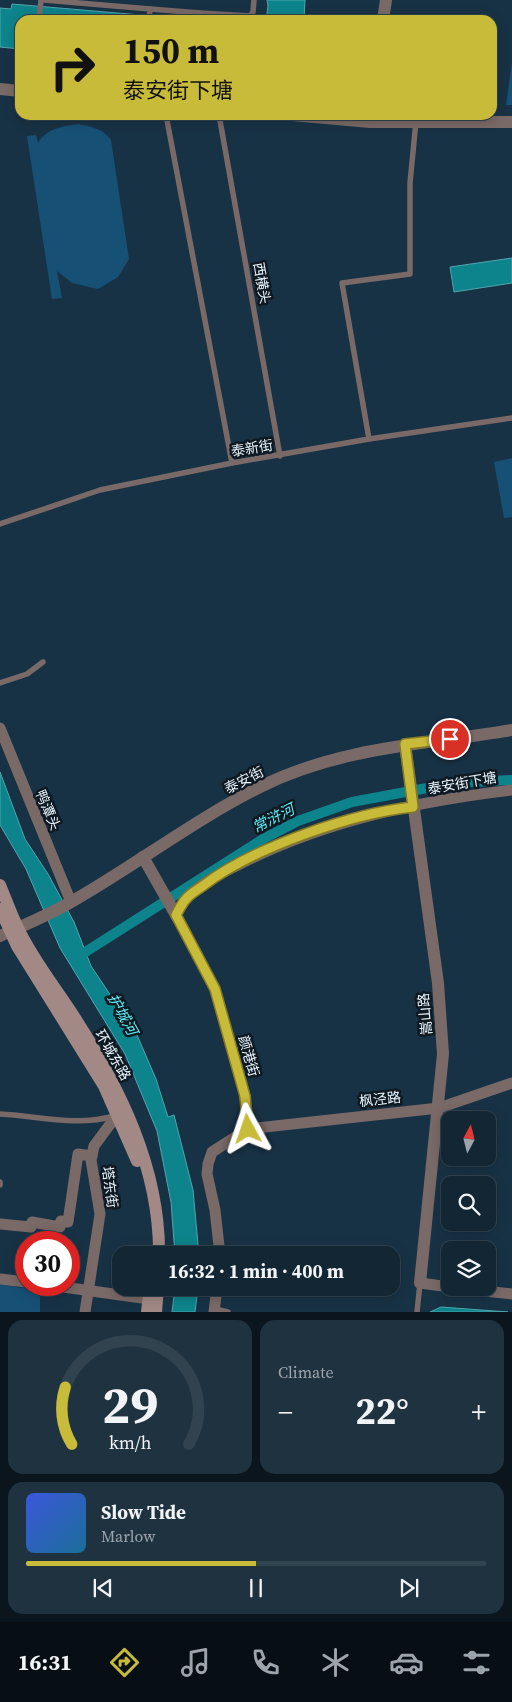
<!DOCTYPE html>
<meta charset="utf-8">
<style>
body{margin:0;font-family:"Source Serif 4","Noto Sans SC",serif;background:#1f3240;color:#f1f3f6;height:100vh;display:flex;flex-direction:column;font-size:19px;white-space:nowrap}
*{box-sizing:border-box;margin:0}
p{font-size:16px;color:#9ca5ac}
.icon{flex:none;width:28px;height:28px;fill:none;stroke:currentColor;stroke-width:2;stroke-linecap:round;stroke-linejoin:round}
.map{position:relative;height:1312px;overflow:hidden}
.side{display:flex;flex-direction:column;gap:8px;padding:8px;background:#0a151d;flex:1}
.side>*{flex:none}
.top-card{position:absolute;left:15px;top:15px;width:482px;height:105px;border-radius:15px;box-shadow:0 2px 12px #0003,0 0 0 1px #31434f;background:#c9bb3a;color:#111;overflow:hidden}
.needle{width:32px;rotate:7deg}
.controls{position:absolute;left:441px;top:1111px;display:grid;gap:10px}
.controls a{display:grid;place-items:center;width:55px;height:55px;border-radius:10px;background:#122634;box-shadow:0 2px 12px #0003,0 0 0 1px #31434f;font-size:25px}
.speed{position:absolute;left:15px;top:1231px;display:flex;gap:10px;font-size:25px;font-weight:700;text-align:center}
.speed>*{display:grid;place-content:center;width:65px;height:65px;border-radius:50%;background:#122634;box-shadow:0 2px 12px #0003,0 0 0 1px #31434f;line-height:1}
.speed .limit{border:8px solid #d22;background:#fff;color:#111}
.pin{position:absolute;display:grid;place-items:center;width:42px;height:42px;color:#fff;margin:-21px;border:2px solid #fff;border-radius:50%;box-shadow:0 1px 5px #0007}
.me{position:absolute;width:55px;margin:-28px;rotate:355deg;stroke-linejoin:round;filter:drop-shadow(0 0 4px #0008)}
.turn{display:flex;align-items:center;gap:18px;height:105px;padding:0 25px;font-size:22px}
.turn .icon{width:65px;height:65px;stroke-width:2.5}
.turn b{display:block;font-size:35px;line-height:42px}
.big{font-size:38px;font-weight:700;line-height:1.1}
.side .tile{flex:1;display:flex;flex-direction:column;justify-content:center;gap:8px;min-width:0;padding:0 18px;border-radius:15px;background:#1f3240}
.side .dial{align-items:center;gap:0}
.dial svg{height:130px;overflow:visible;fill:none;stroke:#31434f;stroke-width:7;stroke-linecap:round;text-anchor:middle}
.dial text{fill:#f1f3f6;stroke:none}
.song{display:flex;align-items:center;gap:15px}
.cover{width:60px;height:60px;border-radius:8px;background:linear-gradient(135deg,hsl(230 70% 55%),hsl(200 70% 35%))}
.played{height:5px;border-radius:2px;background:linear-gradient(90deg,#c9bb3a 50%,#31434f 50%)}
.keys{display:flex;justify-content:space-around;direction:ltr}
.heat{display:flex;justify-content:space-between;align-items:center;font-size:28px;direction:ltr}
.side .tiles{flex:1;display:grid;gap:8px;grid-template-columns:1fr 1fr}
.tile:last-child{grid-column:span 2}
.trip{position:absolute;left:112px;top:1246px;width:288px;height:50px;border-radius:15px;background:#122634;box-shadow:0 2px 12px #0003,0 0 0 1px #31434f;font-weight:700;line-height:50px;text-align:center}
.menu{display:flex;height:80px;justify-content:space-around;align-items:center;background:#070f15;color:#9ca5ac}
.menu .icon{width:35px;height:35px}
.menu .active{color:#c9bb3a}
.menu b{font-size:22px;color:#f1f3f6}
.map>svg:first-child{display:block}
</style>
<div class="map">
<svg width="512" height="1312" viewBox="0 0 512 1312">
<rect width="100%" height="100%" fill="#183245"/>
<g fill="#175075">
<polygon points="512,63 512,105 506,105"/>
<path d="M78,124C92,127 102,128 111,140L129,259L118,277L98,289L72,283L57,271L62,298L52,299L27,136L36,135L38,143C46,129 63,126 78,124Z"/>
<polygon points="512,458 512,517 504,518 494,462"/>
<polygon points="0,1284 40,1291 40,1312 0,1312"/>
</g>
<g fill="#0d848b" stroke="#4fa6ae">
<polygon points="267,0 305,0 304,20 266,20 268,6"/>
<polygon points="12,4 153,16 164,20 20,20 20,49 0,47 0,8 11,9"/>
<polygon points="512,258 512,283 454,292 450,267"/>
<polygon points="0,772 25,839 48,874 74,922 91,966 137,1035 156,1079 168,1117 174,1115 193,1190 199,1255 175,1255 171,1202 157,1131 125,1054 60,948 26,869 0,825"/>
<polygon points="175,1288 198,1288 195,1312 172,1312"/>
<polygon points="441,1307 508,1312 430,1312"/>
</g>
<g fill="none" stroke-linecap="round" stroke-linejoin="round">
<polyline stroke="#0d848b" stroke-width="10" points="76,958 263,839 298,821 352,802 454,783 512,780"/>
<g stroke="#796967" stroke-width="5.5">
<polyline points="44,0 150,9 149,20"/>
<polyline points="150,9 200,13"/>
<polyline points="39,20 41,0"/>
<polyline points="199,20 200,13 250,16 253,12 254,0"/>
<polyline points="166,115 232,463"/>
<polyline points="219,115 280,456"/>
<polyline points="369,439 342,283 410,274 410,183 416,121"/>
<polyline points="0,524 100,490 232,463 369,439 512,418"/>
<polyline points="0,683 27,674 43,662"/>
<path d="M0,1114C38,1116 77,1127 114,1116"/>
<polyline points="0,1182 0,1185"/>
<polyline points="215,1309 228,1312"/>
<polyline points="417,1312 420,1283"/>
</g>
<g stroke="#796967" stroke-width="11">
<polyline points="0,728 71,902"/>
<polyline points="248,1129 439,1108 512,1083"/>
<polyline points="0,1224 31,1227 32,1222 60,1227 61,1221 68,1222 78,1154 92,1156"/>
<path d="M220,1255L215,1210L207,1174L208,1164L212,1152L248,1129L245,1096L215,989L176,915C179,910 182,903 186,899C201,882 225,871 244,862C328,820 420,801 512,790"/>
<polyline points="0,1279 26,1282"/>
<polyline points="420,1283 450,1287"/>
<polyline points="49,1285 156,1300"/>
<polyline points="456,1288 512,1294"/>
<polyline points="85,1312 100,1214 91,1160 94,1146 117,1115 123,1112"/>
<polyline points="214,1312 217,1288"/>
</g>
<g stroke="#796967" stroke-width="12">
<polyline points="383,20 386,0"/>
<polyline points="0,89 20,91"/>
<polyline points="292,115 370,122 512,122"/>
<polyline points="405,744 438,983 443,1054 420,1283"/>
<polyline points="143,857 176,915"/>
<path d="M0,936C24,925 49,915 71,902C136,865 195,819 262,786C341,747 427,744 512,730"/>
</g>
<g stroke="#a38986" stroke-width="12">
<path d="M0,885C6,899 11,914 18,928C33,960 56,988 75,1018C120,1088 160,1169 159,1255"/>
<polyline points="0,909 17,946 104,1086 137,1161"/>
<polyline points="147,1312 150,1288"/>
<polyline points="156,1312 158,1288"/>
</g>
</g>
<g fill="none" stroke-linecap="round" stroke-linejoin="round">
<g stroke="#837a26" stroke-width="12">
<path id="route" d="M248,1129L245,1096L215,989L176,915C179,910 182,903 186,899C191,893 199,889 204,885C253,848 352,813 413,807L405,744L450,739"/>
</g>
<use href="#route" stroke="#c9bb3a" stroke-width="9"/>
</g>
<g text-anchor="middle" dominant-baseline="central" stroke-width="5" stroke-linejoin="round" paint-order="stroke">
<g font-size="14" fill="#e9f5ff" stroke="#0e1921">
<text transform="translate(262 283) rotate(80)">西横头</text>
<text transform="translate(252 448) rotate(-9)">泰新街</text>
<text transform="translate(244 780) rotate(-27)">泰安街</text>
<text transform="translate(462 783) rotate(-10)">泰安街下塘</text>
<text transform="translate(48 810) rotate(67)">鸭潭头</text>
<text transform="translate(425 1014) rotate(-95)">嵩山路</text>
<text transform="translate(113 1055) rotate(60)">环城东路</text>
<text transform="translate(249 1056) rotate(74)">颜港街</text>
<text transform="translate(380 1099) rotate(-6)">枫泾路</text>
<text transform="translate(110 1187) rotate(82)">塔东街</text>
</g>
<g font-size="15" font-style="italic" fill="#5deef7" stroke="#0e1921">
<text transform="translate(273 818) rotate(-27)">常浒河</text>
<text transform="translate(123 1014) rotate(61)">护城河</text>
</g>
</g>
</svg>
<div class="controls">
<a><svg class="needle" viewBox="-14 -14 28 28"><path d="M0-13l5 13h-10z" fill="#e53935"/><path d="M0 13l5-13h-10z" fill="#9ca5ac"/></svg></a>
<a><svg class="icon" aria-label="search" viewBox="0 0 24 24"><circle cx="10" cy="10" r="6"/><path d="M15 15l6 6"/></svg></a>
<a><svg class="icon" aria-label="layers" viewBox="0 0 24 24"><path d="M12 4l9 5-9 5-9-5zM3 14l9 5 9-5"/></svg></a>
</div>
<div class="speed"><div class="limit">30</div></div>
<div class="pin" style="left:450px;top:739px;background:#d93025"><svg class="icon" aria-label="arrive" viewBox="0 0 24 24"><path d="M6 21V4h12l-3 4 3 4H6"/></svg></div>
<svg class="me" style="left:248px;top:1129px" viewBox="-20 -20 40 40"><path d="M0-17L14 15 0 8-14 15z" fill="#c9bb3a" stroke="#fff" stroke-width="4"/></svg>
<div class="trip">16:32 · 1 min · 400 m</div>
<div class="top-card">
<div class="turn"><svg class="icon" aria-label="right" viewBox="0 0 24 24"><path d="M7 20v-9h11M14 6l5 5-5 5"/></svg><div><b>150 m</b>泰安街下塘</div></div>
</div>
</div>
<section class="side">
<div class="tiles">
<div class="tile dial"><svg viewBox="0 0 100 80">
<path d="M14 69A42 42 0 1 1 86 69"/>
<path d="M14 69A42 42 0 0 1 10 34" stroke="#c9bb3a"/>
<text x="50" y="56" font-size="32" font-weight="700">29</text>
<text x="50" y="72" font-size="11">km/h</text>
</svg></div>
<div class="tile"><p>Climate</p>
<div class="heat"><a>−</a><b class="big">22°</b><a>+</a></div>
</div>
<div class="tile">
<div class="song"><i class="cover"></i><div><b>Slow Tide</b><p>Marlow</p></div></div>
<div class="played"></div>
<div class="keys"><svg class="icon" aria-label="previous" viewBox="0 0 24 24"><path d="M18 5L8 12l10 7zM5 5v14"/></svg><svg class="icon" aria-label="pause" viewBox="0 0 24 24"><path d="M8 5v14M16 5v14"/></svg><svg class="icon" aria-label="next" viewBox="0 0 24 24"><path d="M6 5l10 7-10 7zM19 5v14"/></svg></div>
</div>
</div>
</section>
<nav class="menu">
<b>16:31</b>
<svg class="icon active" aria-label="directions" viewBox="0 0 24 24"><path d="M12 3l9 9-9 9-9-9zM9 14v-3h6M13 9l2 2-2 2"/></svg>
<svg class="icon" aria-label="music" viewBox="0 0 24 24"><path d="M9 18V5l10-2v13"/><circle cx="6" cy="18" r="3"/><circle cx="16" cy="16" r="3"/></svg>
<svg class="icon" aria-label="phone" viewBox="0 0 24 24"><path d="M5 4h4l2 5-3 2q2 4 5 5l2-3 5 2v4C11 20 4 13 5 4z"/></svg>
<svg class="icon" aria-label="climate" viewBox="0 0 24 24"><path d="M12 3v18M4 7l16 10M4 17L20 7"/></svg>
<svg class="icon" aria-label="car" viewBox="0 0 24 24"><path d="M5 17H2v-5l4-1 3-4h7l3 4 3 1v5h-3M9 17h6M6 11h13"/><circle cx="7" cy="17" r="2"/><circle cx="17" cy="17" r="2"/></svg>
<svg class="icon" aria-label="filters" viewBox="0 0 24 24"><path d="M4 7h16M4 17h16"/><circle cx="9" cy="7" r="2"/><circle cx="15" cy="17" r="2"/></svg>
</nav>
